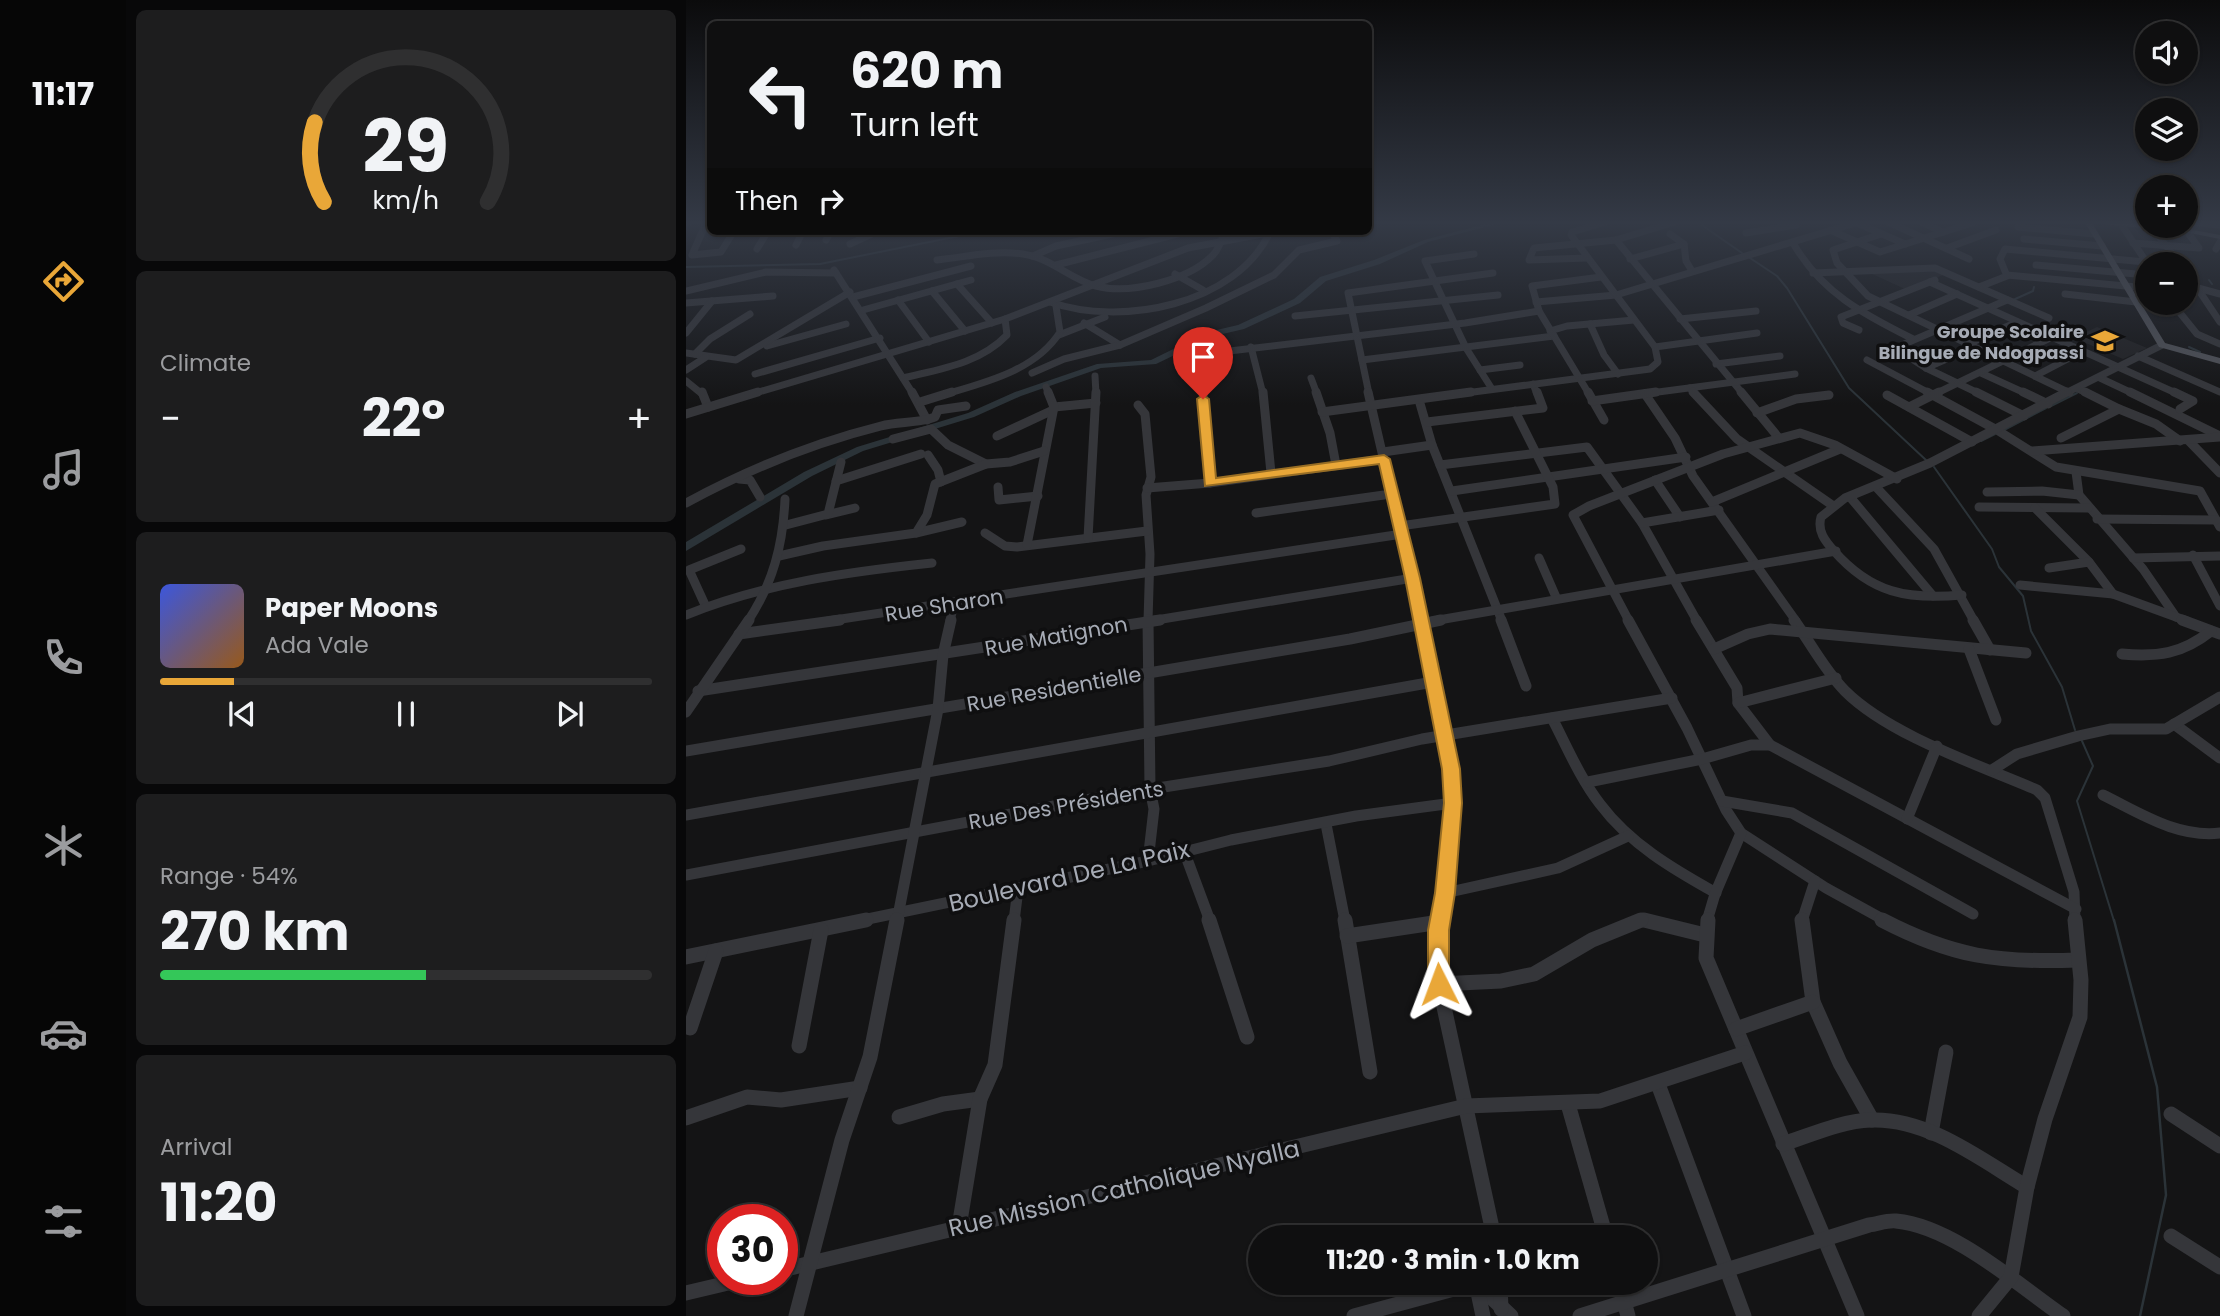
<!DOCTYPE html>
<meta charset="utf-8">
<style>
body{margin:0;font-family:Poppins,sans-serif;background:#1d1d1e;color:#f1f3f6;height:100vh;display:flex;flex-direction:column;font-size:26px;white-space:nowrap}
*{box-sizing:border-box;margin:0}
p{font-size:23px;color:#9b9c9f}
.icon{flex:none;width:38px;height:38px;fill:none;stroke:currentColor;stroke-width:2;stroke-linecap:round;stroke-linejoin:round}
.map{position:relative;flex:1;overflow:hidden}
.drawer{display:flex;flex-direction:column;gap:10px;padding:10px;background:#080809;width:560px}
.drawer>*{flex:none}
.banner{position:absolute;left:21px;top:21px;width:665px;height:214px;border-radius:10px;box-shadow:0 2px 5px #0004,0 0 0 2px #2f2f30;background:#0f0f10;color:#f1f3f6;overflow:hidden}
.fabs{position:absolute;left:1449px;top:21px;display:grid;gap:14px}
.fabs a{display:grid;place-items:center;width:63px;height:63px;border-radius:50%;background:#0f0f10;box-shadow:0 2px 5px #0004,0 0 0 2px #2f2f30;font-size:35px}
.speed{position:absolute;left:21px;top:1204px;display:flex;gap:14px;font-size:35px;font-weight:700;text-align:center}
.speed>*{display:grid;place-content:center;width:91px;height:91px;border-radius:50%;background:#0f0f10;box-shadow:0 2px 5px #0004,0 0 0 2px #2f2f30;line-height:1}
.speed .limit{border:10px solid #d22;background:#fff;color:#111}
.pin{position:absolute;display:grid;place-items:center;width:60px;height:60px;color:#fff;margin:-72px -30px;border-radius:50% 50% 50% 0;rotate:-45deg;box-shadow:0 0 7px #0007}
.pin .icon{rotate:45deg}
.me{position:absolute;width:77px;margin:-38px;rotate:357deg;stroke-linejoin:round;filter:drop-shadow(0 0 5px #0008)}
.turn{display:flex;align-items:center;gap:24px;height:147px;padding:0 28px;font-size:32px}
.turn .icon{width:91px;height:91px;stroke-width:2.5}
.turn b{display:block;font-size:49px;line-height:60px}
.then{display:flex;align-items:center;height:66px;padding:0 28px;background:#0003;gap:14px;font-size:26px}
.big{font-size:52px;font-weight:700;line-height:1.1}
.drawer .card{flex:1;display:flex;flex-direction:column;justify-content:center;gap:10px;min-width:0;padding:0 24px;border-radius:10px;background:#1d1d1e}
.drawer .dial{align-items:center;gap:0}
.dial svg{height:182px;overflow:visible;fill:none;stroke:#2f2f30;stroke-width:7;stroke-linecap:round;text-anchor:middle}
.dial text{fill:#f1f3f6;stroke:none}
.song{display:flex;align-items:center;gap:21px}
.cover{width:84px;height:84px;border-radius:10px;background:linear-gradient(135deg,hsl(230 70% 55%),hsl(30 70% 35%))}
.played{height:7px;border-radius:4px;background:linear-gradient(90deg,#e9a738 15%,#2f2f30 15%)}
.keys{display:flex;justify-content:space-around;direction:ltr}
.heat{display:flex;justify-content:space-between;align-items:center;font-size:38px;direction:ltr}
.charge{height:10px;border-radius:5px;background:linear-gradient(90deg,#34c759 54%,#2f2f30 0)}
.trip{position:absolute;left:562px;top:1225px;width:410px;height:70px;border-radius:35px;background:#0f0f10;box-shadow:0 2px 5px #0004,0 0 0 2px #2f2f30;font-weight:700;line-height:70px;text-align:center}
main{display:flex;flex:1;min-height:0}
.dock{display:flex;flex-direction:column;width:126px;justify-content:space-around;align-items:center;background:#060606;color:#9b9c9f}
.dock .icon{width:49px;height:49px}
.dock .on{color:#e9a738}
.dock b{font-size:32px;color:#f1f3f6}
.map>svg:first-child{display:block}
</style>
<main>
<nav class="dock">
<b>11:17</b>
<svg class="icon on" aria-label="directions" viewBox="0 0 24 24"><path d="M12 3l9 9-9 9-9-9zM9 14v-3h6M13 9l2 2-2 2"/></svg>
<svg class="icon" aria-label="music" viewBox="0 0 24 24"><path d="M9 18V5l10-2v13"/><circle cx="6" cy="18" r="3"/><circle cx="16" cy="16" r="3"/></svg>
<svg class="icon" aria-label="phone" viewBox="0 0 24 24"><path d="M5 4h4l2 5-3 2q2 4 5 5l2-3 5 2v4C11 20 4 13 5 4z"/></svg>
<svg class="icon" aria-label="climate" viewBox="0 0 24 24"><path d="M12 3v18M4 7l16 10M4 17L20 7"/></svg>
<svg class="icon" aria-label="car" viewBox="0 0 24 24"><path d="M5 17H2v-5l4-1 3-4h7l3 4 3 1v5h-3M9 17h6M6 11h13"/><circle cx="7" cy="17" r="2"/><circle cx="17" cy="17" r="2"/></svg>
<svg class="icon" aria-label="filters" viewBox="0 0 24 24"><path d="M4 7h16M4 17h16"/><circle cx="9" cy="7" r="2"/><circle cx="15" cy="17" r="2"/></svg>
</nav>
<section class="drawer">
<div class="card dial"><svg viewBox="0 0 100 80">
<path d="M14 69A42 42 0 1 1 86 69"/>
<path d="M14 69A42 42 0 0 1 10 34" stroke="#e9a738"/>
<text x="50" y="56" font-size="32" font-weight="700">29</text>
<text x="50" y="72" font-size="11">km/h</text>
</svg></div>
<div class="card"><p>Climate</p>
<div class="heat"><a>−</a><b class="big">22°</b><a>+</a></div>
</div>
<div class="card">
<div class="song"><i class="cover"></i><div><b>Paper Moons</b><p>Ada Vale</p></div></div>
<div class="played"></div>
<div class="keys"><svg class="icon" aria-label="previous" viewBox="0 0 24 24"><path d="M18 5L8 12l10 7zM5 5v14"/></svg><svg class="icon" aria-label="pause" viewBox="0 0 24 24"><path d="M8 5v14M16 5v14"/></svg><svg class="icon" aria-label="next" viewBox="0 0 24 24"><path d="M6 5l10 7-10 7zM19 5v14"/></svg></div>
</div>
<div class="card"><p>Range · 54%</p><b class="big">270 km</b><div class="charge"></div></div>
<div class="card"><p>Arrival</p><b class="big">11:20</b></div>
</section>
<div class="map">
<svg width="1534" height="1316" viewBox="0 0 1534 1316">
<rect width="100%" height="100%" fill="#141415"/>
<g fill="#202022">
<polygon points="1254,271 1260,274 1219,289 1184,273"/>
<polygon points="1411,327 1461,348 1437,359 1388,338"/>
</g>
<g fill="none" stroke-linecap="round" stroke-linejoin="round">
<g stroke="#2b3338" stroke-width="2">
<polyline points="1010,221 1056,253"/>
<polyline points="1064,258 1091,276 1101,288 1163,388 1241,461"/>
<polyline points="0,267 134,264 298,231"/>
<polyline points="1523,280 1526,284"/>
<polyline points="1327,300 1347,291 1348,287"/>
<polyline points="1503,347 1514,352"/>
<polyline points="1365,406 1391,393"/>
<polyline points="1318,430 1360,408"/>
<polyline points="1295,441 1309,434"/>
<polyline points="1248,467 1306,549 1313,567 1337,596 1345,631 1376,687 1389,730"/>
<polyline points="1396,741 1407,766 1391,801 1428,921"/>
</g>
<polyline stroke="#2b3338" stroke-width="2.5" points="1428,920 1471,1087 1480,1195 1454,1316"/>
<polygon fill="#2b3338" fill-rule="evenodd" points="811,221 822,221 742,242 694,264 640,281 614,303 558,329 528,336 470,364 415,368 335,396 288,417 177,451 126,476 0,551 0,542 118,472 171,447 282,413 329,392 411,364 465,360 522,332 552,325 608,299 634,277 688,260 738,240"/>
<g stroke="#35363a" stroke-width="7">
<polyline points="21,221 6,255 35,252 48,231"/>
<polyline points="1200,221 1283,259"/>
<polyline points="1233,221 1257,232"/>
<polyline points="1433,221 1461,263"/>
<polyline points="0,222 5,221"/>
<polyline points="1500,222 1534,225"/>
<polyline points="1171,223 1219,244"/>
<polyline points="1465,226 1494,264"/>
<polyline points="1332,227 1408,234"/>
<polyline points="1144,230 1194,252 1286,223"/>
<polyline points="1060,233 1110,225"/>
<polyline points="984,234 998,244 1000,261 1006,271"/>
<polyline points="1195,234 1147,250 1151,263 1182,296 1384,393"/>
<polyline points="1338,239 1416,246"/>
<polyline points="140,240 145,231 154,231"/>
<polyline points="930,240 1057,394"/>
<path d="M1107,243C1136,293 1177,314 1227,339"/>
<polyline points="1447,243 1513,248 1497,226"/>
<polyline points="164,244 192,231"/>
<polyline points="110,245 117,231"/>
<polyline points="1261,248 1310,230"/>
<polyline points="71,249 82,231"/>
<polyline points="1530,249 1534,242"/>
<polyline points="788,254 739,261 780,348 806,389"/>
<polyline points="347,256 370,246 440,231"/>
<polyline points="901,258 843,260 848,248 930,240 992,221"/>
<polyline points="944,259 998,244"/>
<path d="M251,260C279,257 308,250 337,254C365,258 384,279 410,286C444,295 503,280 527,255C533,249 536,239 539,231"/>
<polyline points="370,265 503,231"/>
<polyline points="1350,265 1461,275"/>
<polyline points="148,270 227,394"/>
<polyline points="1500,271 1534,322"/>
<polyline points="1127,273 1249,268 1363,318"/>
<polyline points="489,274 517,290"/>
<polyline points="1321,275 1461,288"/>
<polyline points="1244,282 1492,394"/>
<polyline points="271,284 306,323"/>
<polyline points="1293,287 1321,276 1314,259 1319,249 1481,264"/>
<polyline points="1512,288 1534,294"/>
<polyline points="0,291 80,272 150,273"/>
<polyline points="246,291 279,331"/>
<polyline points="1379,294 1450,302"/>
<polyline points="167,297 285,266"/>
<polyline points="212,300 243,342"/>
<path d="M364,302C435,327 550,305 584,232"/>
<polyline points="850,302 930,295 1176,221"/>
<polyline points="0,303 87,296"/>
<polyline points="1486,303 1511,334 1534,344"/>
<polyline points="177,310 285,280"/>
<polyline points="1223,315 1271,294"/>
<polyline points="609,316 812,295"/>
<polyline points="994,319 1070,311"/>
<polyline points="398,323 434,345"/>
<polyline points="904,324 918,355 932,374"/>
<polyline points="1173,330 1157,323 1155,317 1249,280"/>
<polyline points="864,331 881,326 948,320"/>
<polyline points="0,333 26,301"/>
<polyline points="373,335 419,317"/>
<polyline points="1282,344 1331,322"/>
<polyline points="81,346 160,324"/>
<polyline points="565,347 577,394"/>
<polyline points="969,347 1071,333"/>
<polyline points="0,353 50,360 164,292"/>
<polyline points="9,354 24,339 64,314"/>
<polyline points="1452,356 1534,392"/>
<polyline points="676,360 868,336"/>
<polyline points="1181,360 1245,394"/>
<polyline points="1030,364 1094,356"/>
<polyline points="1240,368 1288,347"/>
<polyline points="0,370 20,357"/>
<polyline points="794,370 834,365"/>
<polyline points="346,373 378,359 434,345 520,308 588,275 613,250 651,241 645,231"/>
<polyline points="1295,373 1341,394"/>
<polyline points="69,374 194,338"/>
<polyline points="409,376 410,394"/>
<polyline points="1349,376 1397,351"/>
<path d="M217,378C254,369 293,364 321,335L319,319"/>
<polyline points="625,378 631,394"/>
<polyline points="1414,378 1448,394"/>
<polyline points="0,381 16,394"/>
<polyline points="847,384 851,394"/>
<polyline points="360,387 363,394"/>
<polyline points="1004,388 1009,394"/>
<polyline points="1392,389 1403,394"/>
<polyline points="66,394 319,319 502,248 592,231"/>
<path d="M260,394C301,382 350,370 374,332L370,306"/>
<polyline points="517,394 518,354 779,323 853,311"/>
<polyline points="683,394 662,293 807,273"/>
<polyline points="772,394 964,369 972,362 969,347 885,235 886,232 923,221"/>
<polyline points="903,394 853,311 846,286 915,277"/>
<polyline points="957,394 1109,374"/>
<polyline points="1249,394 1366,337"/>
<polyline points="1294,394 1240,368 1209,348 1321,300"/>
<polyline points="1378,394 1476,345"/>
</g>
<g stroke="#35363a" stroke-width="9">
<polyline points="16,392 22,407"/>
<polyline points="226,392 241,420"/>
<polyline points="517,392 524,483"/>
<polyline points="577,392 585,473"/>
<polyline points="630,392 644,433 650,465"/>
<polyline points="682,392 735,621"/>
<polyline points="902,392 918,420"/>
<polyline points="1007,392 1051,439 1146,505"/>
<polyline points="1055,392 1092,437"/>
<polyline points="1241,392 1311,430 1370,467 1514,491 1534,527"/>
<polyline points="1290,392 1338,416"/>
<polyline points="1337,392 1362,404"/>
<polyline points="1444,392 1534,436"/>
<polyline points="1488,392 1507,401 1494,409"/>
<polyline points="959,394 989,438 1007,476 1110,621"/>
<polyline points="1201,395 1286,442"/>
<polyline points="733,400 746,445 816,621"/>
<polyline points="906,401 970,392"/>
<polyline points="234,402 266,392"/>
<polyline points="452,405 459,414 465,477 460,495 464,554 462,621"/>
<polyline points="368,407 410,403"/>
<polyline points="1223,407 1253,392"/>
<polyline points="1433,409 1470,424 1494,441"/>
<polyline points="636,412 785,392"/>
<polyline points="1071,413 1110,399 1143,395"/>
<polyline points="0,414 72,392"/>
<polyline points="741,422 857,408 851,392"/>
<polyline points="311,436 367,410"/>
<polyline points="1375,438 1433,409 1399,392"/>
<polyline points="207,439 245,429 262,445 300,464"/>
<polyline points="1502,440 1534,473"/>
<polyline points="1346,451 1534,437"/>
<polyline points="697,452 746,445"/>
<polyline points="242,455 252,470 255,482"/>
<polyline points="754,465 901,447 956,523 1011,621"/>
<polyline points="1390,472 1393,495 1457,569 1490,617"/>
<polyline points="53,479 64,480 74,497"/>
<polyline points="969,480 994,517"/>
<polyline points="150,481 235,454"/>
<polyline points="312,487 313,500 352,496"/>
<polyline points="1190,487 1248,549 1288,621"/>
<polyline points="461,488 524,483 698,459"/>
<polyline points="766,491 1000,457"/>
<polyline points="1301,492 1356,491 1393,495"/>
<polyline points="1164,497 1247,596"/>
<polyline points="1026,502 1154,449"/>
<path d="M0,503C61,470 127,443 195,426C210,422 227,423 243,419L249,417L252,410L280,406"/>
<polyline points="1293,507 1402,508"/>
<polyline points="1349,508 1403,562 1427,594"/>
<polyline points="570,513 705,494"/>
<polyline points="140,515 169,508"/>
<polyline points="1411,519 1530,520"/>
<polyline points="956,523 1033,510"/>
<polyline points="100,525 142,514 155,462"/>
<polyline points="714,526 869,504 867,487 829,411"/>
<polyline points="230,533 276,522"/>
<polyline points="299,533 319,546 331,547 461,531"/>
<polyline points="402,538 410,392"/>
<polyline points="341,545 368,407 362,392"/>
<polyline points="1507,555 1534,606"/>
<polyline points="93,556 137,546 230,533 241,515 249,484 300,464 324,462 358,451"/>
<polyline points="853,558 870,597"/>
<polyline points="1447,558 1534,556"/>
<polyline points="1363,568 1403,562"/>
<polyline points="1334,585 1427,594 1501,621"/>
<path d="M1276,595C1221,600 1185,593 1148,551C1139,541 1131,531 1135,517L1159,498L1244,463L1381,392"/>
<polyline points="20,607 3,570 55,549"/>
<path d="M0,615C80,583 161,572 246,563"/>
<path d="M62,621C87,583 97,545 99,499"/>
<polyline points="142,621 716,534"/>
<polyline points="264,621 268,604"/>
<polyline points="464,621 727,578"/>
<polyline points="747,621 1150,551"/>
<polyline points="943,621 887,515 903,506 1037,454 1114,433 1149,445 1211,479"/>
</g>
<g stroke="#35363a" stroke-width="11">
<polyline points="462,620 464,789 468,809 462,861"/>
<polyline points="734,620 760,736 767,803 754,921"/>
<polyline points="815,620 840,686"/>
<polyline points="942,620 1001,728 1040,810 1055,833 1140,888 1200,921"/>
<polyline points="1010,620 1051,688 1052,703 1084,745"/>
<path d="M1108,620C1124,642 1139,671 1159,691C1203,735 1293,765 1351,790L1359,798L1388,892L1389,921"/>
<polyline points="1287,620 1304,650"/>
<polyline points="1496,620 1534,634"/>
<polyline points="53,634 154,620"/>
<polyline points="1028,649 1062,634 1084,629 1340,653"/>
<polyline points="1283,649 1310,720"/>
<path d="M1436,654C1472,657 1496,654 1525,631"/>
<polyline points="12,691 474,620"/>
<polyline points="1052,703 1150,678"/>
<polyline points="0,712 63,620"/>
<path d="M866,718C881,747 894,778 914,804C944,844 987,869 1030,893"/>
<polyline points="1488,724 1534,758"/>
<polyline points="0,751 664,639 755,620"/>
<polyline points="1306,770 1331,754 1392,736 1424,729 1480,729 1534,697"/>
<polyline points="902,782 1016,759 1065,745 1084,745 1390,909"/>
<path d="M1417,795C1454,813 1491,838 1534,833"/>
<polyline points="1036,801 1106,813 1287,914"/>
<polyline points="0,815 747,682"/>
<polyline points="1221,819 1251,746"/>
<polyline points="640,824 659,921"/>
<polyline points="498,851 524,921"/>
<polyline points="0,875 421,796 643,761 736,739 986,698"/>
<polyline points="759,893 872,868 942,836"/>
<polyline points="172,921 462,861 545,840 670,816 767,803"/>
<polyline points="211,921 252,709 257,655 265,620"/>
<polyline points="328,921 332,889"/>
<polyline points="950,921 965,921"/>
<polyline points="1021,921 1029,894 1055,833"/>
<polyline points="1116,921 1129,881"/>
</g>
<g stroke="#35363a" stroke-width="15">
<polyline points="523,920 561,1037"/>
<polyline points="659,920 684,1072"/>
<polyline points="754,920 753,984 808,1237"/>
<polyline points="958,920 1019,935"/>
<polyline points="1022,920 1020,958 1171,1316"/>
<polyline points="1116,920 1127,1002 1154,1063 1186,1120"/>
<path d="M1196,920C1267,957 1312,963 1391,960"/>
<polyline points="661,936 754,922"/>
<polyline points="0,957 180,920"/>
<polyline points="753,984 815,981 848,974 906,940 955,920"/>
<polyline points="4,1028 30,951"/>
<polyline points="1050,1029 1127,1002"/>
<polyline points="113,1046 135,930"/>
<polyline points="972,1084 1058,1316"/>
<polyline points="882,1104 920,1237"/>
<polyline points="1485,1114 1534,1146"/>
<polyline points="213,1117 257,1104 294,1099"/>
<polyline points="0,1118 61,1097 95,1100 174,1088"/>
<polyline points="1245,1133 1260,1052"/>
<path d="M1097,1144C1125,1135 1155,1121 1185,1120C1242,1118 1294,1159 1341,1187"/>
<polyline points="273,1227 294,1099 309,1065 328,920"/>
<polyline points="1485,1236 1534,1267"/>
<polyline points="96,1270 780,1106 914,1101 1059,1053"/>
<polyline points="790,1283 825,1316"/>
<polyline points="790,1283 797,1316"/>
<polyline points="814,1283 815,1309"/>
<polyline points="933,1283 942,1316"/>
<polyline points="0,1293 59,1279"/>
<polyline points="110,1316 156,1140 184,1057 211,920"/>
<polyline points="668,1316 790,1283"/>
<path d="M894,1316L1183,1225C1192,1224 1201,1220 1210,1221C1266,1226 1331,1284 1377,1316"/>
<polyline points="1293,1316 1325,1277 1341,1187 1359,1119 1394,1017 1395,980 1389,920"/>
</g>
<path fill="#515359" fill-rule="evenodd" d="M1398,221C1444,221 1488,226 1534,235V239L1499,232L1406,223L1479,343L1534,358V364L1473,347Z"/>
</g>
<linearGradient id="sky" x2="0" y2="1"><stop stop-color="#0b0b0c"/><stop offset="0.55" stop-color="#343a46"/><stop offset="1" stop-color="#343a46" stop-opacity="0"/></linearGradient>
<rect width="1534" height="405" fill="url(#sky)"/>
<polygon fill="#e9a738" stroke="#976d24" stroke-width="2" points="517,395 523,399 530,478 698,455 704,459 734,578 774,769 776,803 769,893 763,930 763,984 760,992 753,995 745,992 742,984 742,930 749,893 758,803 756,769 719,578 693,464 519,486 511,399"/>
<defs>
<g id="school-bare" transform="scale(2.1)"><path d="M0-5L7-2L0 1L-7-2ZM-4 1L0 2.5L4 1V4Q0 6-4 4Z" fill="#e9a738" stroke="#0f0f10" stroke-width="2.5" paint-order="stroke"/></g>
</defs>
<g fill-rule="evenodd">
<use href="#school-bare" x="1419" y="341"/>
</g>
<g text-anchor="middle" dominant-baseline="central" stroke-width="7" stroke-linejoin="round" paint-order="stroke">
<g font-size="18" font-weight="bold" fill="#a6abb5" stroke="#0f0f10" text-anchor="end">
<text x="1398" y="331">Groupe Scolaire<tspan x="1398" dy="21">Bilingue de Ndogpassi</tspan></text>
</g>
<g font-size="21" fill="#a6abb5" stroke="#0f0f10">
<text transform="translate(258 605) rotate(-9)">Rue Sharon</text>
<text transform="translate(370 636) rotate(-10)">Rue Matignon</text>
<text transform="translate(368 689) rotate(-10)">Rue Residentielle</text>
<text transform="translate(380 805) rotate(-10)">Rue Des Présidents</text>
</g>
<g font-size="24" fill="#a6abb5" stroke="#0f0f10">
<text transform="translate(383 876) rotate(-13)">Boulevard De La Paix</text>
<text transform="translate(438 1188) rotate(-13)">Rue Mission Catholique Nyalla</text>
</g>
</g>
</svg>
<div class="fabs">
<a><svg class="icon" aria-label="sound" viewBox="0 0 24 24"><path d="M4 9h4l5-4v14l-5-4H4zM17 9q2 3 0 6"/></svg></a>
<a><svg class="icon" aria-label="layers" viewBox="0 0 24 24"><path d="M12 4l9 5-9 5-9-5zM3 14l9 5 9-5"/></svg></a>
<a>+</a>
<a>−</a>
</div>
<div class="speed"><div class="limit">30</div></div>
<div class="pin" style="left:517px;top:399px;background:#d93025"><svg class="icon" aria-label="arrive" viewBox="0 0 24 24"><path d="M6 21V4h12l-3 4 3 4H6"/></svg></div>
<svg class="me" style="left:753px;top:984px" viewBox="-20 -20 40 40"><path d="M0-17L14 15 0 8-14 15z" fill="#e9a738" stroke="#fff" stroke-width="4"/></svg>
<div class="trip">11:20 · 3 min · 1.0 km</div>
<div class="banner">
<div class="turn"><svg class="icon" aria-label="left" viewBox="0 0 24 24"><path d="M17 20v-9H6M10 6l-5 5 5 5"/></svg><div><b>620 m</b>Turn left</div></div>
<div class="then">Then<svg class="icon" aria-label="right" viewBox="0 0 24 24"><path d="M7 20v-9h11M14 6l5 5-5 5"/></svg></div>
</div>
</div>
</main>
